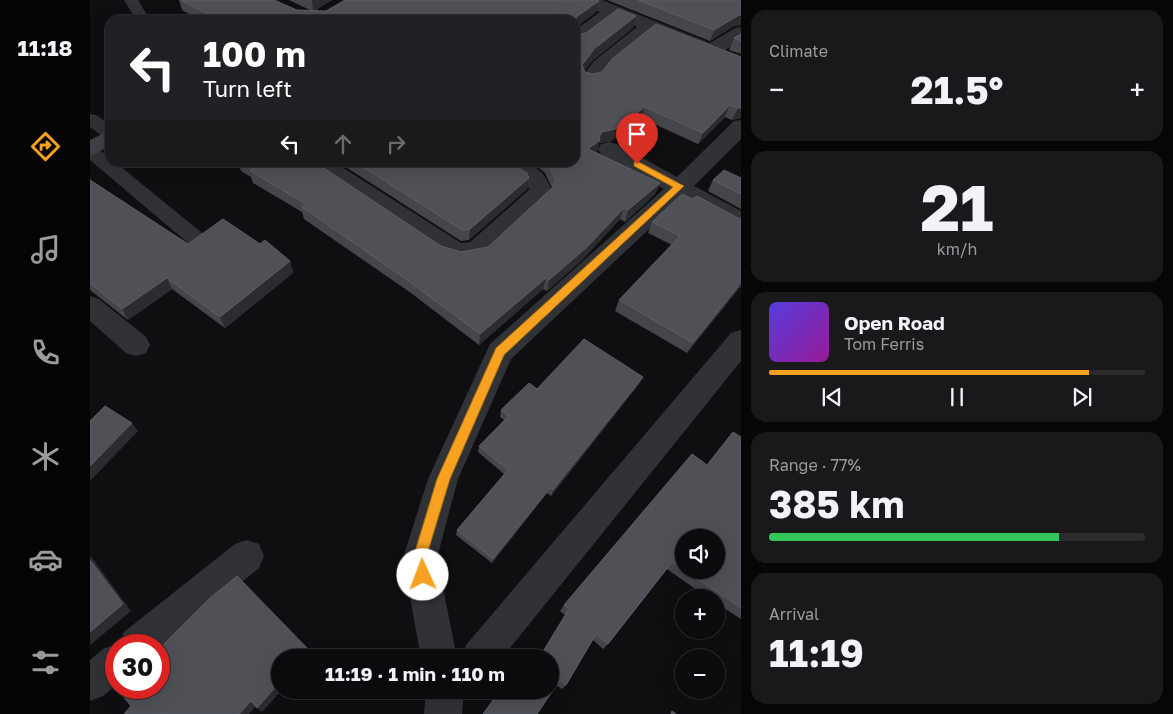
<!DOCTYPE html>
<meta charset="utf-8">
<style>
body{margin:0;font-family:"Golos Text",sans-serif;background:#19191b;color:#f1f3f6;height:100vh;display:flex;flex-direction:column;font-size:19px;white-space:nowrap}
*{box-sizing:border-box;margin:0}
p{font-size:16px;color:#9a9b9d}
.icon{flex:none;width:28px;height:28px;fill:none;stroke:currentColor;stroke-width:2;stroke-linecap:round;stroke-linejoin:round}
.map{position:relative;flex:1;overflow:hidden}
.details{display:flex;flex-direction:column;gap:10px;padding:10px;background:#060607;width:432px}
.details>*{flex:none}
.hud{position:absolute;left:15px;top:15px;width:475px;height:152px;border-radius:15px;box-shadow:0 5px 20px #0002,0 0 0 1px #2b2b2e;background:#202124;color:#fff;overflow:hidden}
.fabs{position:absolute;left:585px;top:529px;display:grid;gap:10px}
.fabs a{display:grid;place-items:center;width:50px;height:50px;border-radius:50%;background:#0b0b0d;box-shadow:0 5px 20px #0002,0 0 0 1px #2b2b2e;font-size:25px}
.speed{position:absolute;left:15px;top:634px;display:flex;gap:10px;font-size:25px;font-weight:700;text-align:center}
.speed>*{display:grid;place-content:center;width:65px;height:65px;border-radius:50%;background:#0b0b0d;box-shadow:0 5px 20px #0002,0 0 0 1px #2b2b2e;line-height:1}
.speed .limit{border:8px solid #d22;background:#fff;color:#111}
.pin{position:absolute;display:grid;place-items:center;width:42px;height:42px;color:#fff;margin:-51px -21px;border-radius:50% 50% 50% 0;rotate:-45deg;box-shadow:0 0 5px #0007}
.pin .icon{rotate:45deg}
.me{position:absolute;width:55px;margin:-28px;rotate:358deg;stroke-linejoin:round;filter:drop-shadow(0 0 4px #0008)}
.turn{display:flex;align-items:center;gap:18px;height:105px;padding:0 15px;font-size:22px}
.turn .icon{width:65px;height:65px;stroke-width:2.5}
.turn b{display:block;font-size:35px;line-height:42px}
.lanes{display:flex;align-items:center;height:48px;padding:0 15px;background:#0003;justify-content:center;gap:25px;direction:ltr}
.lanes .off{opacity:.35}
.big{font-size:38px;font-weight:700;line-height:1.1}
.details .tile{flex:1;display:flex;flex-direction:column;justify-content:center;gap:8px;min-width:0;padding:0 18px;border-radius:15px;background:#19191b}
.details .dial{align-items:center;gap:0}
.dial b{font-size:65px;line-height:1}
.song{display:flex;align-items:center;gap:15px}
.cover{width:60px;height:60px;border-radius:8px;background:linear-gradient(135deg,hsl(250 70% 55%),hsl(300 70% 35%))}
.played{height:5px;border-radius:2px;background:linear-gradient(90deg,#f7a121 85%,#2b2b2e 85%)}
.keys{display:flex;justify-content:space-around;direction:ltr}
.heat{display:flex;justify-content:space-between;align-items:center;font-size:28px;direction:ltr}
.charge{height:8px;border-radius:4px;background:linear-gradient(90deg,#34c759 77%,#2b2b2e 0)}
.trip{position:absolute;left:181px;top:649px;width:288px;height:50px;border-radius:25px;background:#0b0b0d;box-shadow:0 5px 20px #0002,0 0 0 1px #2b2b2e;font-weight:700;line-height:50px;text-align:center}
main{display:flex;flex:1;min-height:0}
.tab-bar{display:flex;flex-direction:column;width:90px;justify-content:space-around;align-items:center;background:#040405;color:#9a9b9d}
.tab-bar .icon{width:35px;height:35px}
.tab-bar .selected{color:#f7a121}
.tab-bar b{font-size:22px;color:#f1f3f6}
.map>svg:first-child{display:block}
</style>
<main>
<nav class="tab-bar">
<b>11:18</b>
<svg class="icon selected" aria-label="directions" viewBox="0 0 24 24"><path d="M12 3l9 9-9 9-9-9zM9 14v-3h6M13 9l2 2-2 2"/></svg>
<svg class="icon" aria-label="music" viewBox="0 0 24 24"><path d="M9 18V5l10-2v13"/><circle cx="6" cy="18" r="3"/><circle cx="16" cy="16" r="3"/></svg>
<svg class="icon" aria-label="phone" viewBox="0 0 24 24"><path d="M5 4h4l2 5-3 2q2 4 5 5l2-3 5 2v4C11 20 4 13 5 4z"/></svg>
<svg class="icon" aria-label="climate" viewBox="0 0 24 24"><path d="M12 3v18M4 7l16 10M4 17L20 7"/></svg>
<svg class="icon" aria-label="car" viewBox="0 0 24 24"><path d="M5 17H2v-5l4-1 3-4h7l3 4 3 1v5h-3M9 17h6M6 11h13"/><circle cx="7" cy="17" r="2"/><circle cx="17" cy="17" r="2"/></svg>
<svg class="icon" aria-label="filters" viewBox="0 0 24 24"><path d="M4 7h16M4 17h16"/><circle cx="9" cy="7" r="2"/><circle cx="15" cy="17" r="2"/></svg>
</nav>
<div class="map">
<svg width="651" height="714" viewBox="0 0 651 714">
<rect width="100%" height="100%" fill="#0f0f11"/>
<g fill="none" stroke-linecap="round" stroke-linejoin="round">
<g fill="#303236" fill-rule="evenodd">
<polygon points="34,0 48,0 60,20 46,20"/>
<polygon points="0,114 6,115 20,125 20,138 14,137 0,127"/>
<polygon points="0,145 6,147 20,158 20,162 25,162 112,233 115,238 112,243 105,245 98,243 0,160"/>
</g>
<g fill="#303236" fill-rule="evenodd">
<polygon points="488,0 512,0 620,43 645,28 651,27 651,40 635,50 651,56 651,69 562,33 518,69 508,82 501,84 494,82 491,78 504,61 547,27 525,18 492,43 485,45 485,30 510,12 491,4"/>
<polygon points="651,120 651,139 604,186 651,211 651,230 643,228 591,199 421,359 368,479 347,558 367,658 331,658 313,558 338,479 400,344 574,189 511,154 508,149 511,144 519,142 527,144 587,177 644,121"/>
<path d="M217,162H244L371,243L380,242L439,190L437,183L409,167L406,162C435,162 452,161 462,192L459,197L395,257L370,261L352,255L220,167Z"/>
<polygon points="0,296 9,299 56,337 60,345 56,353 46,356 36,353 0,321"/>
<polygon points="651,330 651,361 412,658 371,658 376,645 641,333"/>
<polygon points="157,540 169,544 174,556 169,568 69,650 69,645 29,645 34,632 145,544"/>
<polygon points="26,644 29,645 26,645 26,685 13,696 0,701 0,660 13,649"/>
<polygon points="336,690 374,690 372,714 334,714"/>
</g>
<polygon fill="#3e4146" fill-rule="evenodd" points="20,130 20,146 0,156 0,140"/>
</g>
<g fill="#45464c" fill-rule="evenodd">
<polygon points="89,0 184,0 207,10 222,11 199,0 242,0 224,11 236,11 509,1 506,12 486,27 486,35 543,28 503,60 494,70 495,72 503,74 651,57 651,118 642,120 635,117 608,144 551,118 521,141 509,143 507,151 506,152 570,183 565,194 535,222 530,219 493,259 457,291 453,289 389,345 321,293 214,219 212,212 163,183 161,177 151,171 150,168 141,162 225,162 351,246 371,252 398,247 462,188 455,173 448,167 437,162 485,162 485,20 110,20 92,10"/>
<polygon points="517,0 651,0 651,25 644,26 620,41"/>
<polygon points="651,34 651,54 639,50 644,38"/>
<polygon points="248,162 419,162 439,178 437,189 379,240 371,241"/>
<polygon points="651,178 651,209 618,191 623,180"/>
<polygon points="0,180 98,244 170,244 200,261 203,273 135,328 82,289 38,320 0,290"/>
<polygon points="648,218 651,286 597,353 525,311 529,300 582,245 558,233 562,222"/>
<polygon points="549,384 461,496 457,493 402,563 366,535 367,530 414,474 388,452 389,446 414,420 410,417 411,410 447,389"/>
<path d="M643,432L651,437V619L626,603V598H618L577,569L518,644L513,649L503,640L476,685L472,689L466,685L447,714H393L407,694L403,691L404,690H460V658H449L475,615L470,611L474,605L602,454L617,465ZM594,538H626V570H594Z"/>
</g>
<g fill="#2b2c30">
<polygon points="222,0 242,0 223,11"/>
<polygon points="509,1 506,12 485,28 486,17"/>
<polygon points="649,15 651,15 651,25 644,26 620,41 624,30"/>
<polygon points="546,16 543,28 503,60 490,77 492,65 505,48"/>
<polygon points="640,105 635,117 608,144 613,133"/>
<polygon points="555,107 551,118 521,141 509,143 507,151 495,160 498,149 509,137 512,132"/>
<polygon points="648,108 651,108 651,118 642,120"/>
<polygon points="439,178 437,189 379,240 380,229"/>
<polygon points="570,183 565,194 535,222 538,210"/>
<polygon points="534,208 530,219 493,259 457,291 459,280"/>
<polygon points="200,261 203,273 135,328 130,317"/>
<polygon points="77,278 82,289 38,320 32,309"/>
<polygon points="456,278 453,289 389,345 390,334"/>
<polygon points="651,283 651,286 597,353 603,343"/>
<polygon points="553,377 549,384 461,496 463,490"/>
<polygon points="42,423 48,431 0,481 0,466"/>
<polygon points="460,488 457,493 402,563 403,559"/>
<polygon points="0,555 41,611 0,645"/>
<polygon points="219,650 222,656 221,658 213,658"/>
<polygon points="190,682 190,690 192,690 172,712 167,708"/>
<polygon points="161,701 166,706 159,714 149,714"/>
</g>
<g fill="#4f5157" stroke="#5b5e65">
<polygon points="91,0 184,0 207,10 236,11 255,0 506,0 509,1 486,17 486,35 496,33 528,9 546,16 505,48 492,65 495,72 503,74 512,72 522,59 566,24 651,57 651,108 648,108 640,105 613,133 555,107 525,129 512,132 509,137 510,140 498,149 570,183 538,210 534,208 496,248 459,280 456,278 390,334 320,282 212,207 216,204 160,171 163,169 153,162 225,162 351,246 371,252 398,247 463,187 466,180 457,162 485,162 485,20 129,20"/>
<polygon points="548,0 651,0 651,15 649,15 624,30"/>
<polygon points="651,34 651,41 644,38"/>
<polygon points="265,162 419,162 437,173 439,178 380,229 372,230"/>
<polygon points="634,170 651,178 651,194 623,180"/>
<polygon points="0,180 98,244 133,219 170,244 175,240 200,261 130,317 77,278 32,309 0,283"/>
<polygon points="592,194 603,199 607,196 648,218 651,219 651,283 603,343 529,300 590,236 562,222"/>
<polygon points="494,339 553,377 463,490 460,488 403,559 367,530 418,470 389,446 419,416 411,410 439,383 447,389"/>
<polygon points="15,406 42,423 0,466 0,421"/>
<polygon points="643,432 651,437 651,608 594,570 626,570 626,538 594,538 594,570 582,562 518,644 506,634 476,685 470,680 447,714 393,714 410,691 409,690 460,690 460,658 449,658 479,609 474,605 602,454 617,465"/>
<polygon points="0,560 33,604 0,632"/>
<polygon points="147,576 219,650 213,658 190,658 190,682 167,708 161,701 149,714 34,714 41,706 28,690 30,688 69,688 69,649 120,598"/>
<polygon points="582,711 586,714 581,714"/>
</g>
<polygon fill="#f7a121" stroke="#a16915" points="547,161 594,186 414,355 360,479 336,558 340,575 338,580 333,582 328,580 323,558 347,479 406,348 583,187 544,166 544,162"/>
</svg>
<div class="fabs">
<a><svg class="icon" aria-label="sound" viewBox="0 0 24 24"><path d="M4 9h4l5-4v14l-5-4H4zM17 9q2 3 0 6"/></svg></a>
<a>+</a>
<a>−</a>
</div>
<div class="speed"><div class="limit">30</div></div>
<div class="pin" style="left:547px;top:164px;background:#d93025"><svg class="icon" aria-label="arrive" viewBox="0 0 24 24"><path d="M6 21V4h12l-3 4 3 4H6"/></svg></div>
<svg class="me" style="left:333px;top:575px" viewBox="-20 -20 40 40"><circle r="19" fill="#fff"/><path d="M0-13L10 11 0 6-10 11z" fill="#f7a121"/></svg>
<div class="trip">11:19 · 1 min · 110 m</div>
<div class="hud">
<div class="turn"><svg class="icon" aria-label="left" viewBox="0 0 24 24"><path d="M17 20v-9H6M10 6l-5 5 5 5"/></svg><div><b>100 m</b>Turn left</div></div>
<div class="lanes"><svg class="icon" aria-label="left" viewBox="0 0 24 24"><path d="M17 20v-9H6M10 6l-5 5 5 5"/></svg><svg class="icon off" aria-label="ahead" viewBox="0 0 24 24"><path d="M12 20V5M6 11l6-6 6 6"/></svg><svg class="icon off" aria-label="right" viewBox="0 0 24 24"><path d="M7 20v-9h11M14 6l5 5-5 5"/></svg></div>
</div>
</div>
<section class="details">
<div class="tile"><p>Climate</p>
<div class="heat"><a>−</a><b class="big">21.5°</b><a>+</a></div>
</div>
<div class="tile dial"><b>21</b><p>km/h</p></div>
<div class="tile">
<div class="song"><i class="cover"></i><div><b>Open Road</b><p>Tom Ferris</p></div></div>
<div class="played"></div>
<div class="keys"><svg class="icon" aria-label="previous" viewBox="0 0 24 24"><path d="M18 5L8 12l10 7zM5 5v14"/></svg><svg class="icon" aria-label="pause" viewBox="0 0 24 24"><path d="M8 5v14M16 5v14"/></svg><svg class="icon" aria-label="next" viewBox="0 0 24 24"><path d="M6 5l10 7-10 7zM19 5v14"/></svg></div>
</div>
<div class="tile"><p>Range · 77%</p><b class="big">385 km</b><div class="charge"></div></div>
<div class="tile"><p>Arrival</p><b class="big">11:19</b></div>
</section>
</main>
